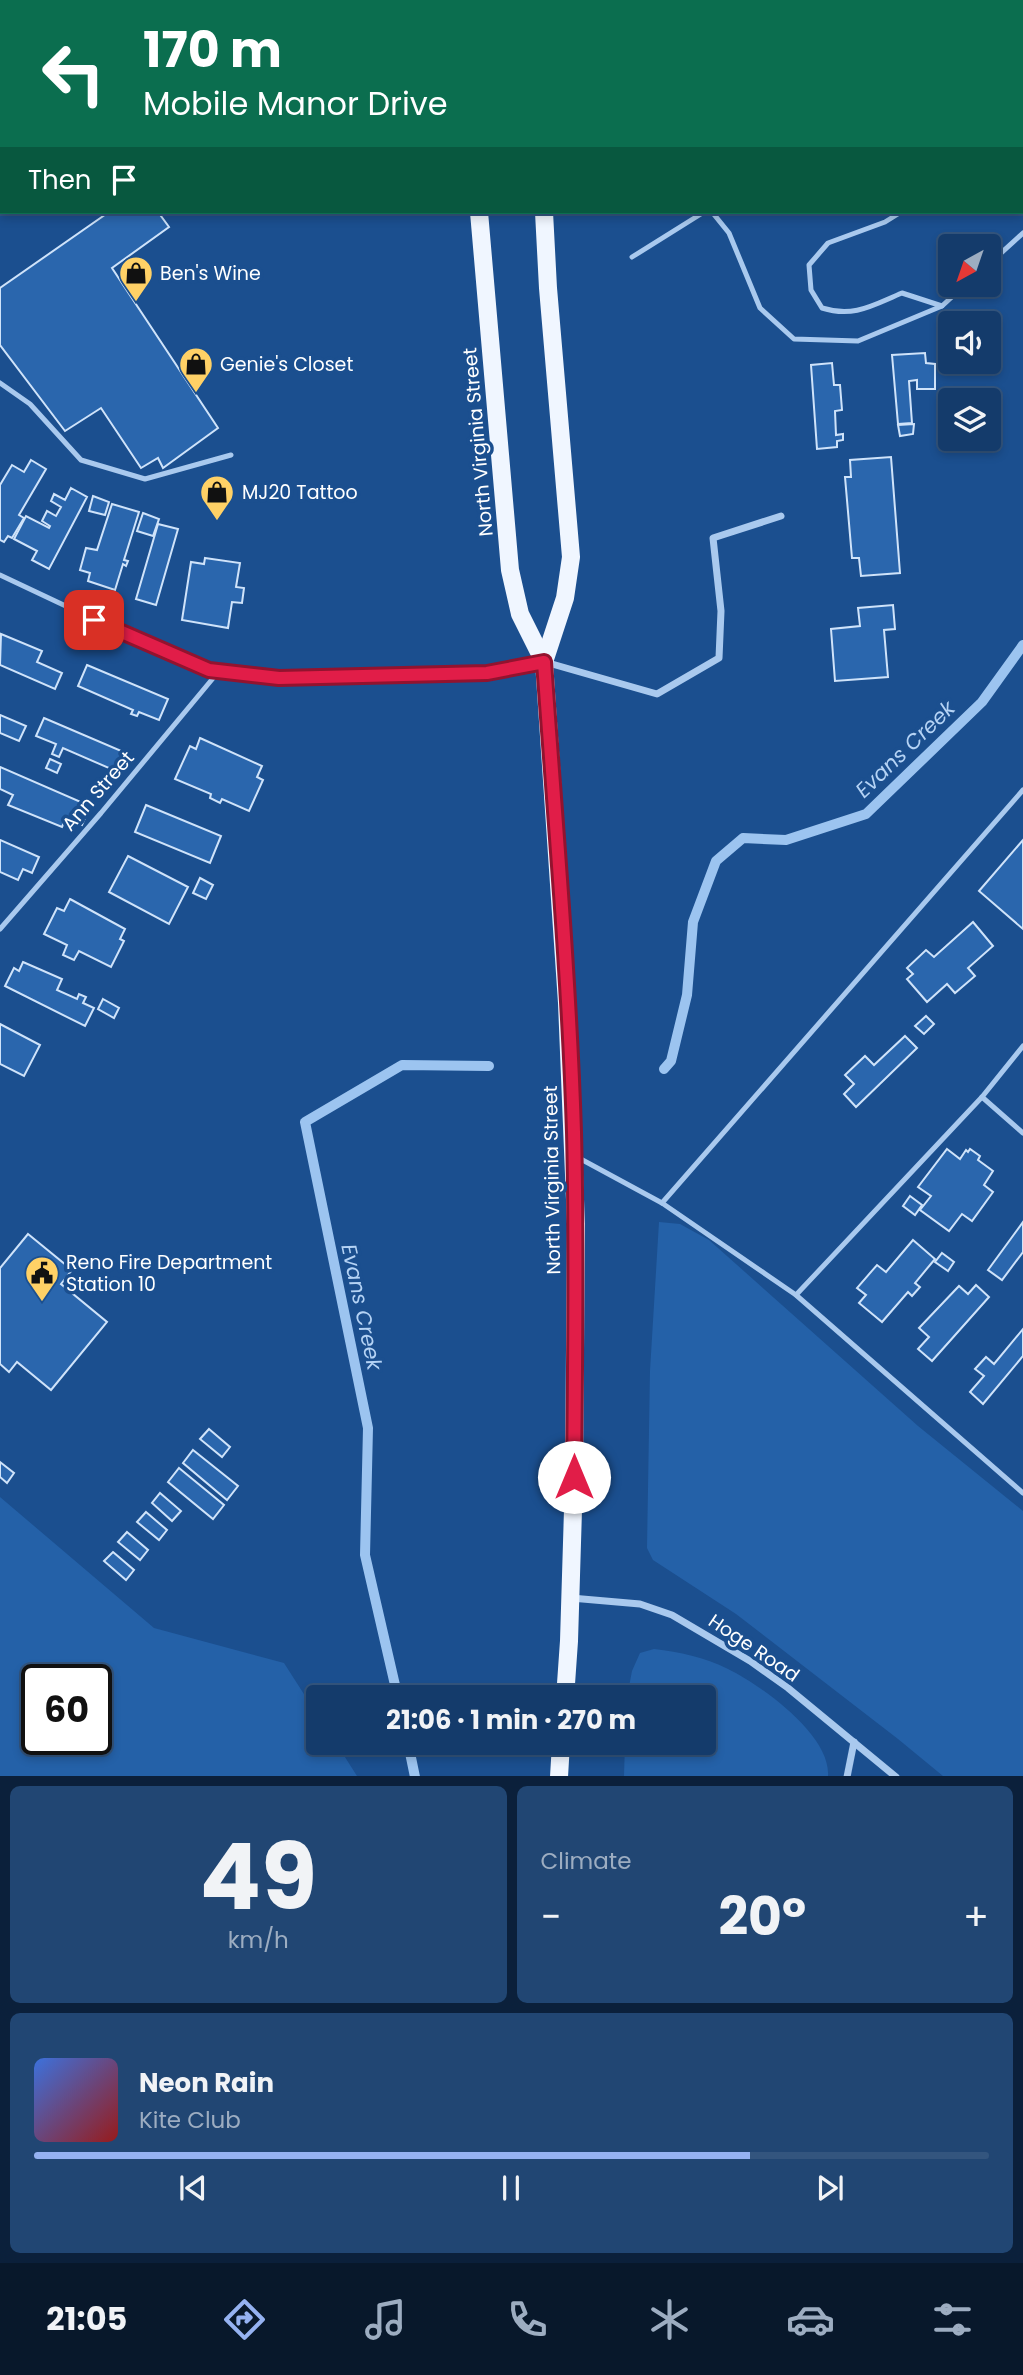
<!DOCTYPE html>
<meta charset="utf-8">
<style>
body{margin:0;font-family:Poppins,sans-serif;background:#214673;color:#f1f3f6;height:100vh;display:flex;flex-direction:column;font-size:26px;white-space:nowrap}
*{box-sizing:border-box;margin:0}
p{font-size:23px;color:#9dadc1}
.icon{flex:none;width:38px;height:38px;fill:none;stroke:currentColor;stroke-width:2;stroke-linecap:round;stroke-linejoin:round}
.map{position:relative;height:1776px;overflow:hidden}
.drawer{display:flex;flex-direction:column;gap:10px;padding:10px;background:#0b203b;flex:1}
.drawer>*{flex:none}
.hud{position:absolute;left:0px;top:0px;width:1024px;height:214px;box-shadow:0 4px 10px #0003,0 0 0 2px #33557e;background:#0b6e4f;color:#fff;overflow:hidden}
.needle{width:46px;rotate:220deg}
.fabs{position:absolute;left:938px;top:234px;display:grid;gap:14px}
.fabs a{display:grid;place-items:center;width:63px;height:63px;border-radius:7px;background:#143b6b;box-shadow:0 4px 10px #0003,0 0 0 2px #33557e;font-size:35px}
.speed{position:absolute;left:21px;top:1664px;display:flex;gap:14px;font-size:35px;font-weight:700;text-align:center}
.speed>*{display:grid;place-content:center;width:91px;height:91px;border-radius:50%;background:#143b6b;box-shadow:0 4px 10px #0003,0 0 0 2px #33557e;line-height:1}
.speed .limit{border:4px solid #111;border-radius:10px;background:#fff;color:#111}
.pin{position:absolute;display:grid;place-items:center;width:60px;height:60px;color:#fff;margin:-30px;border-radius:14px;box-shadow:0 4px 10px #0006}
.me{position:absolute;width:77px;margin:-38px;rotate:0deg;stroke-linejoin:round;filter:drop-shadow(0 0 5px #0008)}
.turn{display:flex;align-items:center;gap:24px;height:147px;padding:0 28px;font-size:32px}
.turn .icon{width:91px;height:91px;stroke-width:2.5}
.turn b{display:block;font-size:49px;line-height:60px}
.then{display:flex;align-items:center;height:66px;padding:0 28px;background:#0003;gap:14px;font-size:26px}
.big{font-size:52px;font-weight:700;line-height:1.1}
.drawer .widget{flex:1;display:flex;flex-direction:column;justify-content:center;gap:10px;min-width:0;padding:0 24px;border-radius:10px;background:#214673}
.drawer .dial{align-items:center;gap:0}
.dial b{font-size:91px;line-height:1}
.song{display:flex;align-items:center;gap:21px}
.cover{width:84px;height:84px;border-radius:10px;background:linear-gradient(135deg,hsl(220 70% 55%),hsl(0 70% 35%))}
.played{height:7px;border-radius:4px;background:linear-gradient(90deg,#95b2f1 75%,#33557e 75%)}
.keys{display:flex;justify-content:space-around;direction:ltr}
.heat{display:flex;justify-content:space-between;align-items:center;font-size:38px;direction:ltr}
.drawer .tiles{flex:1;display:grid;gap:10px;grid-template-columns:1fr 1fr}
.widget:last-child{grid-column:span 2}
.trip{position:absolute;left:306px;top:1685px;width:410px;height:70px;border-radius:7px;background:#143b6b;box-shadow:0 4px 10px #0003,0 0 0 2px #33557e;font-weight:700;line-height:70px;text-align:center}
.dock{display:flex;height:112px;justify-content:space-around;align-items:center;background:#08182b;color:#9dadc1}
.dock .icon{width:49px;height:49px}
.dock .on{color:#95b2f1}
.dock b{font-size:32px;color:#f1f3f6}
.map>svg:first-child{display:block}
</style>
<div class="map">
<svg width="1023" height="1777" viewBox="0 0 1023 1777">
<rect width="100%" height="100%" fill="#1b4f8f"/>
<g fill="#2461a8" fill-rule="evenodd">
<polygon points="659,1222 680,1224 709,1240 918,1426 1023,1511 1023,1776 943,1776 898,1739 736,1614 653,1560 647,1548 650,1371"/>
<path d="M0,1497L154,1628L284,1663L318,1716V1743H336L357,1776H0ZM96,1680V1740H37V1680Z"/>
<path d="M654,1649C680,1652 704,1657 728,1669C761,1685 831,1735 828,1776H624L625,1743H704V1698L627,1697L632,1671L640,1653Z"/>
</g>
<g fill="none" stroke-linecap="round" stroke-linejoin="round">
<g stroke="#9cc4f0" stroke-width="10">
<polyline points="664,1069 671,1061 687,995 693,922 716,861 743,838 786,840 866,814 982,702 1023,645"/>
<polyline points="398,1698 365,1555 368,1428 305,1122 402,1065 489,1066"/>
<polyline points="408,1743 415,1777"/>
</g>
</g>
<g fill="#2a66ad" stroke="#cfe3fa" stroke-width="2">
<polygon points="827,0 953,0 952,2"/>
<polygon points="109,212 158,212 169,227 112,268 218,428 163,468 158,458 141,468 101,408 65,431 0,345 0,288"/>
<polygon points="925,353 926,363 935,364 935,389 917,389 917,380 909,381 912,423 898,424 892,355"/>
<polygon points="832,363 834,385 840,385 842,410 835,411 836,435 843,434 843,440 837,441 837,447 817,449 811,365"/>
<polygon points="914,424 913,434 900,436 898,425"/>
<polygon points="891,457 900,573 861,576 859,558 852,558 845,477 851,477 850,460"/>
<polygon points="31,460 46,469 19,515 24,518 12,538 8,536 4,542 0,540 0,485 12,465 24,472"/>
<polygon points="71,488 87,497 49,569 32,560 37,551 14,539 26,516 49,528 50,526 42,521 47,511 56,516 61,507 51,501 54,494 65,500"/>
<polygon points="93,496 109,502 105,515 89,511"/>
<polygon points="112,504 139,512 124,560 128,561 126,566 123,564 115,590 88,581 90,573 80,570 86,548 97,550"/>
<polygon points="143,513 159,519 153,536 137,531"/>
<polygon points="158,524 178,529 156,605 136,599"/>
<polygon points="205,558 240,563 236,587 244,588 242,603 232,602 228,628 182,620 191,562 204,564"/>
<polygon points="893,605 895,629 884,630 888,677 835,681 831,629 860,626 858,608"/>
<polygon points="1,634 42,651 37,662 62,673 55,689 0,665"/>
<polygon points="87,665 168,699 159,720 139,712 137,716 131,714 133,710 78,686"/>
<polygon points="0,715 26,726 19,741 0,733"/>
<polygon points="44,718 126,753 118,772 63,748 59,757 52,754 56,744 36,736"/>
<polygon points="200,738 262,766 257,777 263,780 249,811 222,799 220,803 210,798 211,794 175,779 190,746 196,749"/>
<polygon points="50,759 61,764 57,773 46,768"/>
<polygon points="0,767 90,806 82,825 66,818 62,827 8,805 13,795 0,789"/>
<polygon points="146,805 221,836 210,863 135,832"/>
<polygon points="0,840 39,857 32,873 23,869 18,880 0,872"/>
<polygon points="1023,840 1023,929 979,891"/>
<polygon points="128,856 188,887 169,924 109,892"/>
<polygon points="200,878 213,885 206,899 193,893"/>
<polygon points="70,899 125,929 120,939 124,941 111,967 79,951 74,960 63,955 67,945 44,934 57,908 64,911"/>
<polygon points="973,922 993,946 968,968 975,976 955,993 947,984 927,1002 907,979 913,974 907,968 926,950 934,957"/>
<polygon points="23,962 62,979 57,990 77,999 79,994 86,997 83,1003 94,1008 85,1026 5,986 14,968 19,971"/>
<polygon points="103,999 119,1008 114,1018 98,1009"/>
<polygon points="926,1016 934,1024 924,1034 915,1026"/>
<polygon points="0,1024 40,1045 24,1076 0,1064"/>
<polygon points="905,1036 917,1048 856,1107 844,1094 854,1084 845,1075 865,1056 874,1065"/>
<polygon points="947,1149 960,1159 966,1150 968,1152 970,1149 980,1156 978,1160 993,1171 984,1185 993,1192 972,1221 962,1214 949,1231 920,1210 931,1196 918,1187"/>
<polygon points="910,1196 922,1205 915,1215 903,1206"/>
<polygon points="1023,1222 1023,1252 1002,1280 988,1270"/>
<polygon points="28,1234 72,1270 61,1284 107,1322 51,1390 17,1362 9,1372 0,1364 0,1268"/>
<polygon points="913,1240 935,1259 915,1283 920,1287 912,1296 908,1292 882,1322 859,1303 866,1295 857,1288 877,1265 886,1272"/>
<polygon points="942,1253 954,1262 948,1271 935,1262"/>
<polygon points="976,1285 989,1297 932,1361 918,1349 929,1337 919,1328 959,1286 968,1294"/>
<polygon points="1023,1329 1023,1356 983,1404 970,1392 984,1376 975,1369 986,1357 994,1364"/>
<polygon points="209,1429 230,1447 222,1457 200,1439"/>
<polygon points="193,1450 238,1486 227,1500 183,1463"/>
<polygon points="0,1462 14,1473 7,1483 0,1477"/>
<polygon points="179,1468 224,1505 213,1519 168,1482"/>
<polygon points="160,1493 181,1511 172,1521 152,1503"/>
<polygon points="146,1512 167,1530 159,1540 137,1522"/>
<polygon points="127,1532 148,1550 140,1560 118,1542"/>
<polygon points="113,1552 134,1570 126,1580 104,1561"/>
</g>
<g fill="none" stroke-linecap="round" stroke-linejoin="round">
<g stroke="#a9c9ee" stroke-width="5">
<polyline points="1022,133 1023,132"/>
<polyline points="712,212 729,233 760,308 794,339 858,341 942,306 965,285"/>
<path d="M901,212L885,222L828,243L809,265L811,290L822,308C854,318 873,305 902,293L942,306"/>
<polyline points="632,257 704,212"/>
<polyline points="989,264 1023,233"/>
<polyline points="0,383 30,404 81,460 145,479 231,455"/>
<polyline points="0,575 142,642 209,670 280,678 487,673 541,662"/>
<polyline points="0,929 101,813 219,671"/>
<polyline points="982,1097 1023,1133"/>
<polyline points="577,1157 662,1203 796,1295 1023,1493"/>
<polyline points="662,1203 1023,790"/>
<polyline points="796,1295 982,1097 1023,1046"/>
</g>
<g stroke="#a9c9ee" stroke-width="7">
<polyline points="666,2 666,0"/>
<polyline points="545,662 657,694 719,658 721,611 713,538 781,516"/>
<polyline points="571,1598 640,1604 672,1615 750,1661 788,1688 896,1777"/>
<polyline points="847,1777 854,1742"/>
</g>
<g stroke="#f0f6ff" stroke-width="18">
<polyline points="459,0 460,2"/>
<polyline points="521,0 521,2"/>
<polyline points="479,212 510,570 520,614 544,662"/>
<polyline points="544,212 548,288 571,557 565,598 544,662 567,1003 576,1224 574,1477 569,1641 565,1698"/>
<polyline points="559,1777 561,1743"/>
</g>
</g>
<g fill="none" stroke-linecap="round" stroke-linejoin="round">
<g stroke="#92132f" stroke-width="18">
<path id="route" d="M94,620L209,670L279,678L487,673L544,662C555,818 569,975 574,1132C577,1247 575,1362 574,1477"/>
</g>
<use href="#route" stroke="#e11d48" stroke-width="12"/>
</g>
<defs>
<g id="shop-pin" transform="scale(1.75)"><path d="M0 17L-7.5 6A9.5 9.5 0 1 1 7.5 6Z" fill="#ffd166" stroke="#1b4f8f"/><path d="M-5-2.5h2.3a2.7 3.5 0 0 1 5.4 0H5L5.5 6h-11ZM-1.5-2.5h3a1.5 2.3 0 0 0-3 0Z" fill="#111"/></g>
<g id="civic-pin" transform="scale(1.75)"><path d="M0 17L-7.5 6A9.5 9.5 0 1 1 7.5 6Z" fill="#ffd166" stroke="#1b4f8f"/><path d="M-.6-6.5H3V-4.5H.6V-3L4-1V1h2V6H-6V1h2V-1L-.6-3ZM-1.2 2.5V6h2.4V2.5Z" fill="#111"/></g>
</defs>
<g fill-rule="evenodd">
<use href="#shop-pin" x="136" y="273"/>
<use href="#shop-pin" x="196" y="364"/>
<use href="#shop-pin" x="217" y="492"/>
<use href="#civic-pin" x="42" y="1273"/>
</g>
<g text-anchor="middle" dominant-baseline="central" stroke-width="7" stroke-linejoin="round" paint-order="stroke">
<g font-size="19" fill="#fff" stroke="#1b4f8f" text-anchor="start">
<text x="160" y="273">Ben's Wine</text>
<text x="220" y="364">Genie's Closet</text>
<text x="242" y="492">MJ20 Tattoo</text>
<text x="66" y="1262">Reno Fire Department<tspan x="66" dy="22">Station 10</tspan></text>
</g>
<g font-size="19" fill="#fff" stroke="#1b4f8f">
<text transform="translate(478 442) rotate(-95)">North Virginia Street</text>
<text transform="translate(98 791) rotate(-49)">Ann Street</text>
<text transform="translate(552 1180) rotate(-91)">North Virginia Street</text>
<text transform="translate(754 1648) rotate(34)">Hoge Road</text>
</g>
<g font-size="21" font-style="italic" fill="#b5d3f5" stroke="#1b4f8f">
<text transform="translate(905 749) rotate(-44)">Evans Creek</text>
<text transform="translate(362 1307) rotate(78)">Evans Creek</text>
</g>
</g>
</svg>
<div class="fabs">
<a><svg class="needle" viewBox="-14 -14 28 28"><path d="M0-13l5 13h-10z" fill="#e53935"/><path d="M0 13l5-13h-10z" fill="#9dadc1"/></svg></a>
<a><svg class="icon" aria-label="sound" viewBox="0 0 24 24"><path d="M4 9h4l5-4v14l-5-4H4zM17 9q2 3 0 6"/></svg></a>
<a><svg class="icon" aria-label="layers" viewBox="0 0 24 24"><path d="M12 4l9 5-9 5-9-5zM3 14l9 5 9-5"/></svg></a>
</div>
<div class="speed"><div class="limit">60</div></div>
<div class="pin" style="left:94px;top:620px;background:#d93025"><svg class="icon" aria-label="arrive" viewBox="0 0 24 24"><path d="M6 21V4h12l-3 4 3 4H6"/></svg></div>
<svg class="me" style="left:574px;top:1477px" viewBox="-20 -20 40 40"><circle r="19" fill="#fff"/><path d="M0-13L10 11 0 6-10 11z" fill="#e11d48"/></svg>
<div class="trip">21:06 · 1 min · 270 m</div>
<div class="hud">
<div class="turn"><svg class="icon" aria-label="left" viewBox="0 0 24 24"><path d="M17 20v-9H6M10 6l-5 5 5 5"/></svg><div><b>170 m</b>Mobile Manor Drive</div></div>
<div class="then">Then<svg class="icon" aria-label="arrive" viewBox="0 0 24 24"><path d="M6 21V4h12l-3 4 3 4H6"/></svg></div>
</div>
</div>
<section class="drawer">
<div class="tiles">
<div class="widget dial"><b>49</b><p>km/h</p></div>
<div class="widget"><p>Climate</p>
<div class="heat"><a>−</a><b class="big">20°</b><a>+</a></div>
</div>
<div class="widget">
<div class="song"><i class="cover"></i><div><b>Neon Rain</b><p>Kite Club</p></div></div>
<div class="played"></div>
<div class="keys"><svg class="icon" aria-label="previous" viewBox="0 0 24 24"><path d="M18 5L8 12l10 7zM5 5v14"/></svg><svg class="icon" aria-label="pause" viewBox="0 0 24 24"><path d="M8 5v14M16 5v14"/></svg><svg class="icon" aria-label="next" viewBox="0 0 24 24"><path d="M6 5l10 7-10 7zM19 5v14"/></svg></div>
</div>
</div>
</section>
<nav class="dock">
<b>21:05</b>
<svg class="icon on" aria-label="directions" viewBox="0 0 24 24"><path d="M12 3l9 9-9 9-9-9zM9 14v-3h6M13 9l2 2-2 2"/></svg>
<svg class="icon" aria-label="music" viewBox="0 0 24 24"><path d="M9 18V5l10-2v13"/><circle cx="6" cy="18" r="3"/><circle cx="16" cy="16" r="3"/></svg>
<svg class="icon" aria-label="phone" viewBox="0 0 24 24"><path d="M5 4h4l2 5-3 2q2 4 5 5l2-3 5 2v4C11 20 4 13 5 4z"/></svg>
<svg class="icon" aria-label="climate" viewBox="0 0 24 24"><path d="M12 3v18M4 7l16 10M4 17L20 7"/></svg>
<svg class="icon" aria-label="car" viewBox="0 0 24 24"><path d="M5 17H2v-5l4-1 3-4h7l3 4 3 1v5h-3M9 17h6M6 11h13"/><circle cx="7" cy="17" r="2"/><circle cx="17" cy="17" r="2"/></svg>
<svg class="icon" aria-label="filters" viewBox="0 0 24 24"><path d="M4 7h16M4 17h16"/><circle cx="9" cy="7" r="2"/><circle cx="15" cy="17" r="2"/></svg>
</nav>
